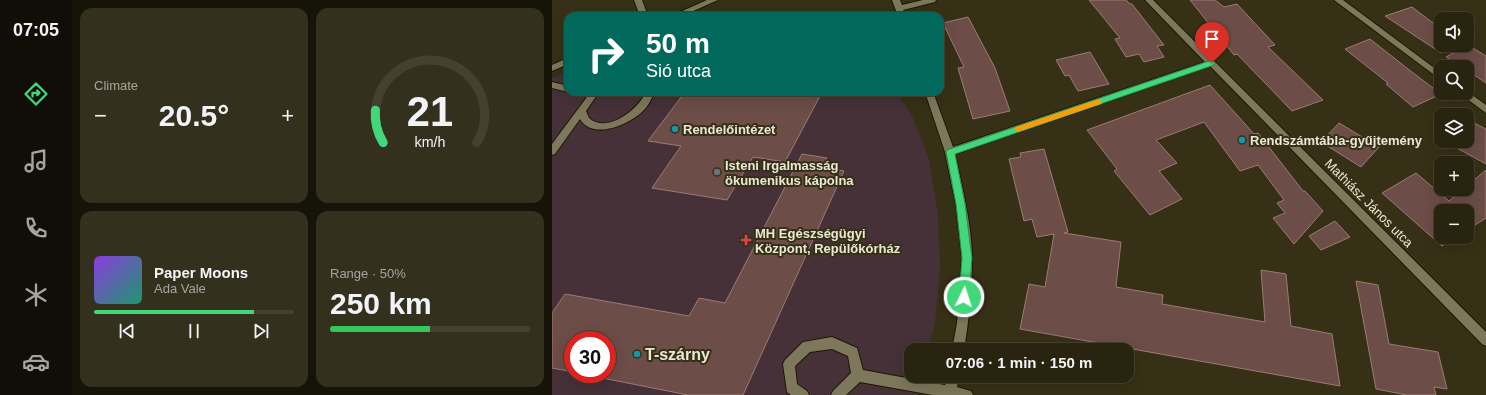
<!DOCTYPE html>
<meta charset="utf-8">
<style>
body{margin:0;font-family:Arial,sans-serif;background:#34301e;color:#f1f3f6;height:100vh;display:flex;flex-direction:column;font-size:15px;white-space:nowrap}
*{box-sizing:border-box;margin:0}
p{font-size:13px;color:#a5a49f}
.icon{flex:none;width:22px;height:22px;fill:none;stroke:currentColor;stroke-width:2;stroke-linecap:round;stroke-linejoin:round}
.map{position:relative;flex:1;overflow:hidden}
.side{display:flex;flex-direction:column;gap:8px;padding:8px;background:#161409;width:480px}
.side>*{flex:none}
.banner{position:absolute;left:12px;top:12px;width:380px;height:84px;border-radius:12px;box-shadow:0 4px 16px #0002,0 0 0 1px #444130;background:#00695c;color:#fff;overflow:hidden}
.controls{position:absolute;left:882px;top:12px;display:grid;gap:8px}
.controls a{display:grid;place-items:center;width:40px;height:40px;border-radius:8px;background:#282410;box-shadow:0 4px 16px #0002,0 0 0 1px #444130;font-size:20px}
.speed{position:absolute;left:12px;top:331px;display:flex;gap:8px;font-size:20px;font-weight:700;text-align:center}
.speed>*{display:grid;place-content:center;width:52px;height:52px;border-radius:50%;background:#282410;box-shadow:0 4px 16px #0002,0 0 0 1px #444130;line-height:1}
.speed .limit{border:6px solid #d22;background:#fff;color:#111}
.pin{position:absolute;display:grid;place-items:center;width:34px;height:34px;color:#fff;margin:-41px -17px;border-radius:50% 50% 50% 0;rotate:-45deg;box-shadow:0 0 4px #0007}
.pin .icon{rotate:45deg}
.me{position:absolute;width:44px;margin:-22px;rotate:4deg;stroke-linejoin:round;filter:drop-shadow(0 0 3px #0008)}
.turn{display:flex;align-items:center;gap:14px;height:84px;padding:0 16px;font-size:18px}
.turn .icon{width:52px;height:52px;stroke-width:2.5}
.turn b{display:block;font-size:28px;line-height:34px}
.big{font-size:30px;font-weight:700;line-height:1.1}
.side .widget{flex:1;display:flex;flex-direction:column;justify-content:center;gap:6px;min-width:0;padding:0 14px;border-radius:12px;background:#34301e}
.side .dial{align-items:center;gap:0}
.dial svg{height:104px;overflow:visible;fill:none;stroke:#444130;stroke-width:7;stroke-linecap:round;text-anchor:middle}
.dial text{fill:#f1f3f6;stroke:none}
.song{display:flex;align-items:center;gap:12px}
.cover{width:48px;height:48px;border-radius:6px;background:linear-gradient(135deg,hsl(270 70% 55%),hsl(160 70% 35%))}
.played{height:4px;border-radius:2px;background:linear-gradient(90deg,#42d77b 80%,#444130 80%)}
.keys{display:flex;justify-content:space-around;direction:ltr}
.heat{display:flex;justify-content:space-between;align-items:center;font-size:22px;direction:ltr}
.charge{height:6px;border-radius:3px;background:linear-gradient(90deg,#34c759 50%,#444130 0)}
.side .tiles{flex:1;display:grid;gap:8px;grid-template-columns:repeat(2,1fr)}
.trip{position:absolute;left:352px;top:343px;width:230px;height:40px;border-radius:12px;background:#282410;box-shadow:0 4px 16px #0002,0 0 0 1px #444130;font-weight:700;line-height:40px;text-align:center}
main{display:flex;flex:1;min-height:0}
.tab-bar{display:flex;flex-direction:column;width:72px;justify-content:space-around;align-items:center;background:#100e06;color:#a5a49f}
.tab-bar .icon{width:28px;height:28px}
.tab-bar .on{color:#42d77b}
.tab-bar b{font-size:18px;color:#f1f3f6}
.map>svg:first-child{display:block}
</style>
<main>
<nav class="tab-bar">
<b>07:05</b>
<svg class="icon on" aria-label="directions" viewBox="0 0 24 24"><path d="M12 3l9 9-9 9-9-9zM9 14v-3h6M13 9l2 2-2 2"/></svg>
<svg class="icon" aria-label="music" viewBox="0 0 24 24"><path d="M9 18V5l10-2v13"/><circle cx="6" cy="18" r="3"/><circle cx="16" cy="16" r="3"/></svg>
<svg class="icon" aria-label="phone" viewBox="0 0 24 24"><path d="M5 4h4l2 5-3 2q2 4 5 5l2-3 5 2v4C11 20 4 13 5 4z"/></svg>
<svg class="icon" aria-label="climate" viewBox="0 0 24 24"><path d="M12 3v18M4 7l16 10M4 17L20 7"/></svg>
<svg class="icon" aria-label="car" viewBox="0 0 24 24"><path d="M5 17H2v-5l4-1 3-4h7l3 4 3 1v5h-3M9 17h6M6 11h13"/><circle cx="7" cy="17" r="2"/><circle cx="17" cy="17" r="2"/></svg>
</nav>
<section class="side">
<div class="tiles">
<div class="widget"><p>Climate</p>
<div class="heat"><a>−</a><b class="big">20.5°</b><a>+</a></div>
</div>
<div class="widget dial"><svg viewBox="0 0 100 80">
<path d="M14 69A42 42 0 1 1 86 69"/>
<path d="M14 69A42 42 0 0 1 8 44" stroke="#42d77b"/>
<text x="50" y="56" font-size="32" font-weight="700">21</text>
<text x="50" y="72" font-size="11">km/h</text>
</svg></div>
<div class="widget">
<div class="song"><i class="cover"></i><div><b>Paper Moons</b><p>Ada Vale</p></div></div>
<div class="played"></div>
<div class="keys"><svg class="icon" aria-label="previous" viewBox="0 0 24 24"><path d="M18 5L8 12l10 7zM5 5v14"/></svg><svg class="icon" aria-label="pause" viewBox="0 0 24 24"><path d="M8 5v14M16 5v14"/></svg><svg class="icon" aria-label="next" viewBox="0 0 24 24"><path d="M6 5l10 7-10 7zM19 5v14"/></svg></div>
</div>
<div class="widget"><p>Range · 50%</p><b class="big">250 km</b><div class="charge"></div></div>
</div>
</section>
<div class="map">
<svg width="934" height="395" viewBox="0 0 934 395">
<rect width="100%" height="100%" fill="#363016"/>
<path fill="#453137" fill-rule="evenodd" d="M16,72V92H254L269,94L271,92H345L361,118L377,159L386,214L388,267L383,324L376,350H359V376H370L365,395H0V78ZM21,340H55V374H21Z"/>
<g fill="#6c4d48" stroke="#9c7b75">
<polygon points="537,0 574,0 578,4 580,4 612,45 605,46 612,57 592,62 587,54 574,57 563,39 568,38"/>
<polygon points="638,0 663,0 672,7 685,4 723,45 716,47 771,100 740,111 685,54 682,55"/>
<polygon points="860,7 889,29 889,53 833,16"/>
<polygon points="416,17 443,68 458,111 421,119 406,68 412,67 391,23"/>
<polygon points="818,39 856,69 889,94 861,107 834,84 836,83 793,49"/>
<polygon points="916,45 934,56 934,83 915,70 915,67 910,67 894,57"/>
<polygon points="538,52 557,84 526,91 517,75 513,76 504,60"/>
<polygon points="658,85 702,134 706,133 751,191 753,191 771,211 742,244 721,218 733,213 725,203 732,200 706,165 688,171 652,122 604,140 625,163 607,171 630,199 598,215 562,171 565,169 535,130"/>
<polygon points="133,92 255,92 269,94 233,162 201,157 175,200 100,188 129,146 96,141"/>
<polygon points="920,122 934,129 934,164 903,147 907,141 915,141 915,129"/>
<polygon points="787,123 827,147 809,167 769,142"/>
<polygon points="492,149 516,232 512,233 569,242 564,287 611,295 610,304 713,322 709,270 734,274 739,326 780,334 788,386 468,329 477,284 493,287 502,234 485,237 480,219 472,221 457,159 469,157 468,153"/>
<polygon points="250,154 275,158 270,167 292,171 191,395 136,395 30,374 55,374 55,340 21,340 21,372 0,368 0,313 13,294 137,316 147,298 173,303"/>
<polygon points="934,170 934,218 915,230 915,211 889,211 889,237 904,237 890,246 830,193 864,173 897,201 911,189 915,189 915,186"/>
<polygon points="783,221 798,237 769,250 757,236"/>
<polygon points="804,281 826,285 837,344 886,352 895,389 882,387 884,395 855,395 824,389"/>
</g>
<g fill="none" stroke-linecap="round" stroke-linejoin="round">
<g stroke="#1e1800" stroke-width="2">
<g id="lane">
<polygon points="0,82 16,86 16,92 0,88"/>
<path d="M25,92H47L34,111L37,118C55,134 86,110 94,92H102C100,99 96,106 91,111C78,124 41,141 28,119L3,154L0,155V144L35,97L26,94Z"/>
<polygon points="280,337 305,348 311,370 398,386 402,388 404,392 403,395 381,395 308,382 294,395 279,395 281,391 299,373 296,356 280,349 258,352 243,366 245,384 255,391 257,395 239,395 235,392 231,364 233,360 251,342"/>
</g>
</g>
<g stroke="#1e1800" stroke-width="2">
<g id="street">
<polygon points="82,0 90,0 96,16 88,16"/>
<polygon points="155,0 166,0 130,16 119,16"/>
<polygon points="340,0 348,0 350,5 371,0 384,0 383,2 351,10 354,16 346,16"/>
<path d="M593,0H601L934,332V346L930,344L658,66L403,154C410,187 420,225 420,259C420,289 417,320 412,350H400L405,323L410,258L404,205L393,152L373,92H381L401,147L653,62Z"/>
<polygon points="782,0 791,0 889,73 889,80"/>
<polygon points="16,58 16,64 0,71 0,65"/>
<polygon points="915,91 934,105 934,113 907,93 915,93"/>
<polygon points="395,376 407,376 405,387 419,391 421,395 391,395"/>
</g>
</g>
<use href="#lane" fill="#7d775b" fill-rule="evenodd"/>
<use href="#street" fill="#7d775b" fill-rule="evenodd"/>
</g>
<polygon fill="#42d77b" stroke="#2b8c50" points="660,60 663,63 662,65 403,154 413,204 420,258 417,297 416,301 412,302 409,301 407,297 410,258 404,204 394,152 395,150"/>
<polygon fill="#f59e0b" points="547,99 550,102 549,104 466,132 462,129 464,127"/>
<g fill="#0f9aa8" stroke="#363016" stroke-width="1.5">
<circle cx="123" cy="129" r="4"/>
<circle cx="690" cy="140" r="4"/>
<circle cx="85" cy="354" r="4"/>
</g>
<circle fill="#6b7280" stroke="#363016" stroke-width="1.5" cx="165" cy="172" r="4"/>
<path fill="#e0444e" stroke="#363016" stroke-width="1.5" d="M192 234h4v4h4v4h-4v4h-4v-4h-4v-4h4z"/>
<g text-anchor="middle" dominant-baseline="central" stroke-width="4" stroke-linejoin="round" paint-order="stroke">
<g font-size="13" font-weight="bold" fill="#eae7d7" stroke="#363016" text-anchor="start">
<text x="131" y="129">Rendelőintézet</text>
<text x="698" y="140">Rendszámtábla-gyűjtemény</text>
<text x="173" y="165">Isteni Irgalmasság<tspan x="173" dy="15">ökumenikus kápolna</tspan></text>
<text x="203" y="233">MH Egészségügyi<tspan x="203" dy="15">Központ, Repülőkórház</tspan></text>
</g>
<g font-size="13" fill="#eae7d7" stroke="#363016">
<text transform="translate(817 203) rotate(45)">Mathiász János utca</text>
</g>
<g font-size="16" font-weight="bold" fill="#eae7d7" stroke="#363016" text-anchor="start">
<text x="93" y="354">T-szárny</text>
</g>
</g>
</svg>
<div class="controls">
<a><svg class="icon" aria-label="sound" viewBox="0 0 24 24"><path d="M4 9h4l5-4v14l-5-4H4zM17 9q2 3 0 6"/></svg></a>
<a><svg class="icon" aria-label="search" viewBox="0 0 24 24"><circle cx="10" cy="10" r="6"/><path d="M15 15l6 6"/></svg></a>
<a><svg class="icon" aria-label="layers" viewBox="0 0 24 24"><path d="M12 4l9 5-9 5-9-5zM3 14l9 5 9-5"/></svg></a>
<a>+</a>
<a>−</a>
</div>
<div class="speed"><div class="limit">30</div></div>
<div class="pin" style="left:660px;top:63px;background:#d93025"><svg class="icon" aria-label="arrive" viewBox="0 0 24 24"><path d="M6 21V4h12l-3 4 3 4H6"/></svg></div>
<svg class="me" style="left:412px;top:297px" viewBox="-20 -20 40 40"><circle r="17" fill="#42d77b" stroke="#fff" stroke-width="3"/><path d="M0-11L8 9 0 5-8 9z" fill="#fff"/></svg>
<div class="trip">07:06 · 1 min · 150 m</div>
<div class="banner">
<div class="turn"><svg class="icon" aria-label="right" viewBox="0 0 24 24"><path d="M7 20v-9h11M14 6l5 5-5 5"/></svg><div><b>50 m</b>Sió utca</div></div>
</div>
</div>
</main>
